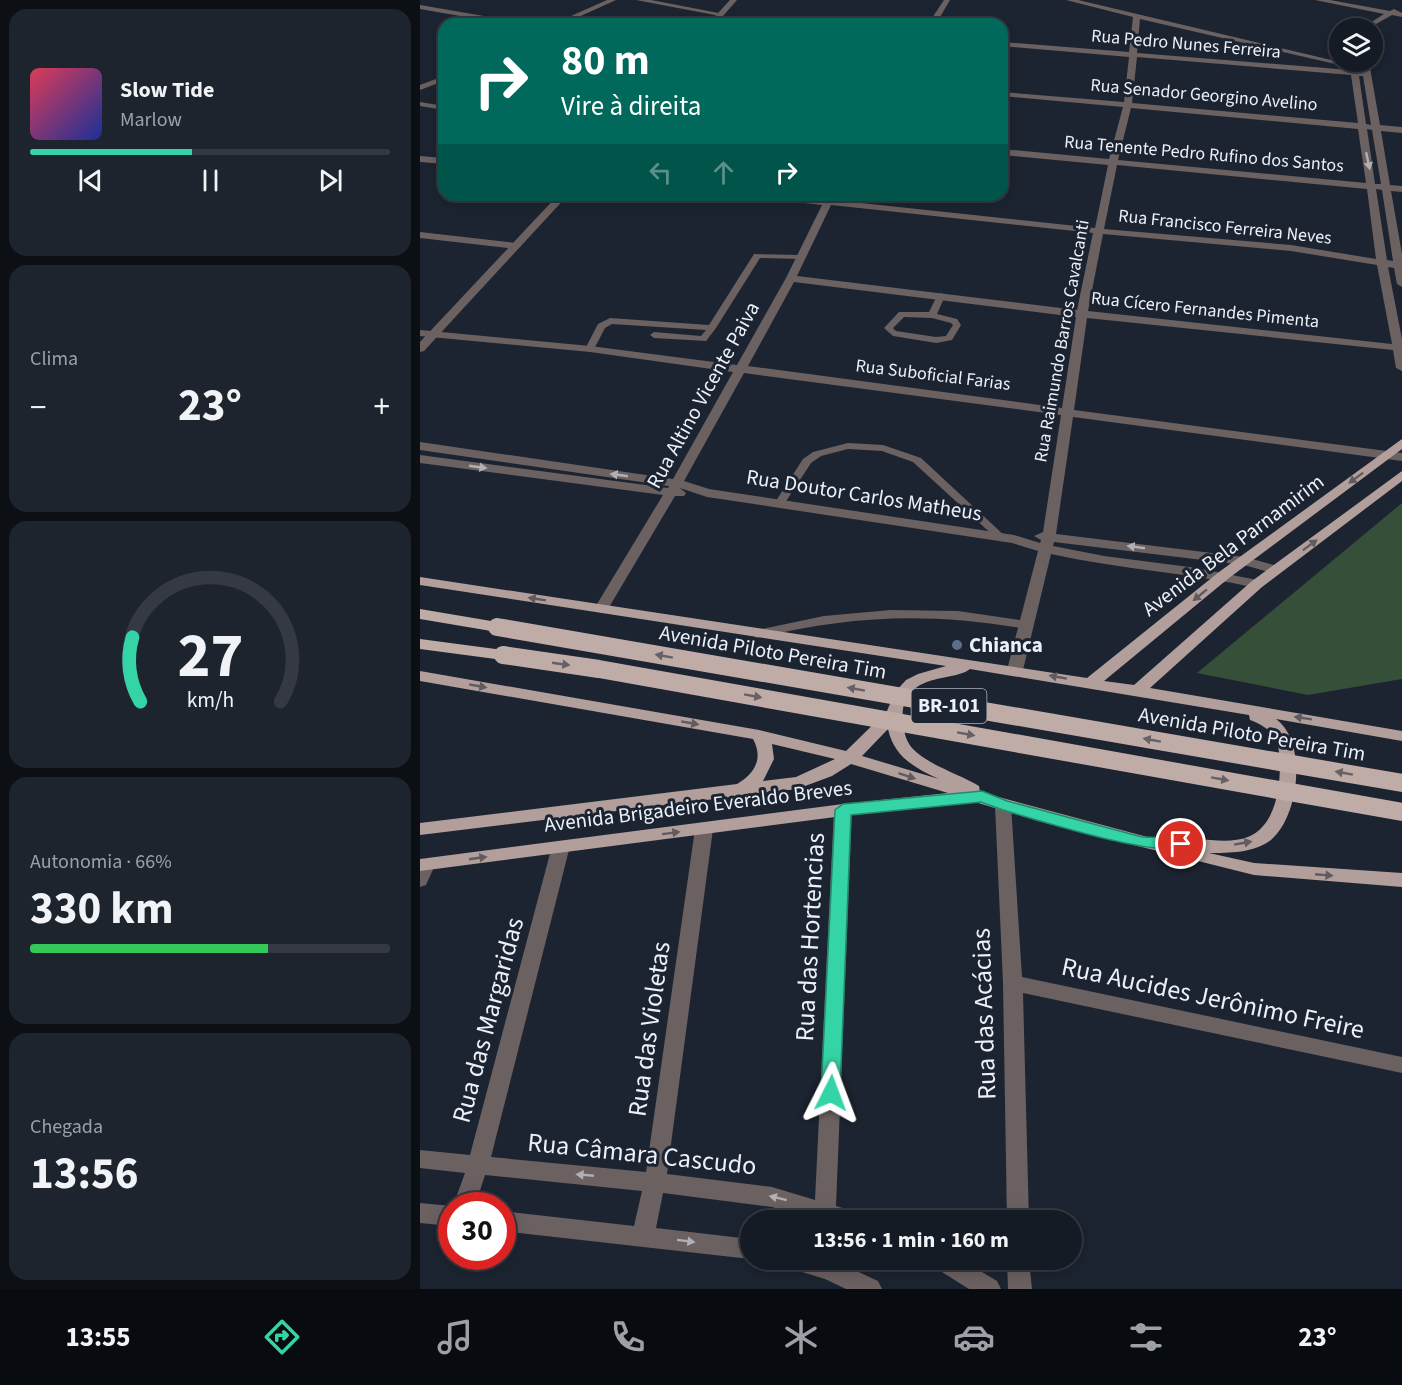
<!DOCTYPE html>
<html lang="pt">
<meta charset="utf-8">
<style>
body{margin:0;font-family:"Source Sans 3",sans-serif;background:#1e242d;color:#f1f3f6;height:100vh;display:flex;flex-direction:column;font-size:22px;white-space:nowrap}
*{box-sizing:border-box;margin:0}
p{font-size:20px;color:#9da1a7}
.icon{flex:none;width:33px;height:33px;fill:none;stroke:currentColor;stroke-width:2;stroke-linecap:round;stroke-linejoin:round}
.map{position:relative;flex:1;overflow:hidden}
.details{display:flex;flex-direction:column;gap:9px;padding:9px;background:#0c0f14;width:420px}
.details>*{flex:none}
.top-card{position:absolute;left:18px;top:18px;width:570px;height:183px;border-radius:18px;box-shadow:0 3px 15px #0003,0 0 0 2px #343942;background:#00695c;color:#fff;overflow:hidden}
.controls{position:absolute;left:909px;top:18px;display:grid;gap:12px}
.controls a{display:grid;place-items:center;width:54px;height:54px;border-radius:50%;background:#151b25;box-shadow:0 3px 15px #0003,0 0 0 2px #343942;font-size:30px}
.speed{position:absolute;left:18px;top:1192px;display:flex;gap:12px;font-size:30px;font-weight:700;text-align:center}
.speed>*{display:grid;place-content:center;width:78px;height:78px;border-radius:50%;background:#151b25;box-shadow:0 3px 15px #0003,0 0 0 2px #343942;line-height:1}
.speed .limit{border:9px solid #d22;background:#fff;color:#111}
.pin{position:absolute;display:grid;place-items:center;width:51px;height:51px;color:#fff;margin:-26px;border:3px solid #fff;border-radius:50%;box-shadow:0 2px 6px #0007}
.me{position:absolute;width:66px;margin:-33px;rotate:3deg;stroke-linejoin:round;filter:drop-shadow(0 0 4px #0008)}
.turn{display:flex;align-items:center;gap:21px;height:126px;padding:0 24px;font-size:27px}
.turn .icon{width:78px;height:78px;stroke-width:2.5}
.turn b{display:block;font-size:42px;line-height:51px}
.lanes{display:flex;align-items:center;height:57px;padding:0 24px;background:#0003;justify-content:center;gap:30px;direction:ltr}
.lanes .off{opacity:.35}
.big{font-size:45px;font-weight:700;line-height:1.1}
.details .card{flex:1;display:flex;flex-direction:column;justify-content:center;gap:9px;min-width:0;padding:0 21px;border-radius:18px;background:#1e242d}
.details .dial{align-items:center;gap:0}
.dial svg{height:156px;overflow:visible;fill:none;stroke:#343942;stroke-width:7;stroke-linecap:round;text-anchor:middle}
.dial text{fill:#f1f3f6;stroke:none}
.song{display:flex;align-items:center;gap:18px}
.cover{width:72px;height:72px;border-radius:9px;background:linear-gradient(135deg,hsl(350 70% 55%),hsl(230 70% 35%))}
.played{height:6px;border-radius:3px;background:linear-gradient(90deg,#35d4a7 45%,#343942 45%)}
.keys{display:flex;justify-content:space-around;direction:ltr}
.heat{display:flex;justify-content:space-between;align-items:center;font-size:33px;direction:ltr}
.charge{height:9px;border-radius:4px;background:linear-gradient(90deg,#34c759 66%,#343942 0)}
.trip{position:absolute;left:320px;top:1210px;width:342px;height:60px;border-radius:30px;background:#151b25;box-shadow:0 3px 15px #0003,0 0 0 2px #343942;font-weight:700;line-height:60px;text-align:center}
.tab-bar{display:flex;height:96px;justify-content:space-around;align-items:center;background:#080b0f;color:#9da1a7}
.tab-bar .icon{width:42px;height:42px}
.tab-bar .active{color:#35d4a7}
.tab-bar b{font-size:27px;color:#f1f3f6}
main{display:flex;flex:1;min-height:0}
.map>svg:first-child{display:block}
</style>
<main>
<section class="details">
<div class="card">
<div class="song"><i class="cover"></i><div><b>Slow Tide</b><p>Marlow</p></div></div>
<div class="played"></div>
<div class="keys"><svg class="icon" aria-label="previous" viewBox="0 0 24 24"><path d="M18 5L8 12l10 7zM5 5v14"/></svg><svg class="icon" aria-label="pause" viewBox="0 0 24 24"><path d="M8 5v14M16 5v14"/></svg><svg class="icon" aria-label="next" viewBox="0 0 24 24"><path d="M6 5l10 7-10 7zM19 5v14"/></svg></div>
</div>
<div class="card"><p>Clima</p>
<div class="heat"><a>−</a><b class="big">23°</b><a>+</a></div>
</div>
<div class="card dial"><svg viewBox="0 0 100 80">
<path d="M14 69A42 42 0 1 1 86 69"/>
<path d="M14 69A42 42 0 0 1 10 36" stroke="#35d4a7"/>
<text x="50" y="56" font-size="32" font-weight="700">27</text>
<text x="50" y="72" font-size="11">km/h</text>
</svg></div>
<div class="card"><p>Autonomia · 66%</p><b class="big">330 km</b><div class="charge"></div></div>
<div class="card"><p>Chegada</p><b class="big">13:56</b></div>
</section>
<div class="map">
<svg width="982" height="1289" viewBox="0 0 982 1289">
<rect width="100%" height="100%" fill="#1c2431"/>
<polygon fill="#354f39" points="982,503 982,679 888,695 777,673"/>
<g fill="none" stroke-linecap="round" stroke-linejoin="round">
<g fill="#6b6160" fill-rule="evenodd">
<polygon points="334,254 381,255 385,257 381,259 340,258 296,328 286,341 234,338 230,335 234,332 281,336 286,330 192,324 185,328 173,351 170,352 165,349 178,324 190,318 289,325"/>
<path d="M521,293L525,296L517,314L537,319L541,325L532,340L516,343L473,336L464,328L479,312H509L517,296ZM484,317L512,318L531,323L533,325L526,336L516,337L476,331L473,328Z"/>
<polygon points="428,443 463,445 501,458 586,537 585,539 577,539 493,462 462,451 428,449 401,456 391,463 363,506 355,506 354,504 383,459 393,452"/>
<path d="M471,610L538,611L606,621L612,625L606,629C510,612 432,615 337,638L331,634L337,630L404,616Z"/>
</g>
<g fill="#6b6160" fill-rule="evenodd">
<polygon points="187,0 196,0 143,24 133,24"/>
<polygon points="216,0 231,0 304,14 300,16"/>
<polygon points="524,0 530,0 516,24 508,24"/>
<path d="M646,0H658L928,64L924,66L720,19L717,53L930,70L929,62H937L938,71H943L941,62H949L960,125L982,127V133L961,131L970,185L982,186V192L971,191L982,254V287L977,284L974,268L968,267L982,339V371L976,368L973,350L667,318L654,410L982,453V461L653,417L636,534L825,557L861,567L863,570L856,574L824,565L634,542L633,546L684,556L777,568L842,581L844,584L842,587L837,588C769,573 699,569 631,554L603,670L595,675L587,670L618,551L592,543L287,497L260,488L266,493L264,496H255L188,609L181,613L174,609L243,495L0,463V455L248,488L249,486L0,450V442L253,479L313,372L170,352L0,336V330L170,346L317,365L366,278L402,205L339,198L334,195L404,199L406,195H416L413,200L675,228L688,165L582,155V149L689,159L703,107L582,96V92L704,102L709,57L582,46V42L709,52L713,17ZM717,57L931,75L938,123L712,103ZM939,76H943L951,125L946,124ZM711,108L938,129L946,183L698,160ZM947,129L952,130L961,184H955ZM697,165L947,189L956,259L871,245L684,229ZM956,189L962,190L973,261L967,260ZM411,205L673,233L657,310L377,276ZM683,234L871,251L957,265L972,344L668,311ZM374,282L656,317L642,408L328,366ZM324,373L641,415L623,532L614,536L621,540L620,543L594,535L289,489L264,481Z"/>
<polygon points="895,0 910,0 970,11 974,9 982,13 982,17 972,15 949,28 942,28 964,14"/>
<polygon points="0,5 99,22 103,24 86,24 0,9"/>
<polygon points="295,19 336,22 340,24 292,23"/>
<polygon points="24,76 24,81 0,90 0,85"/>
<polygon points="0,102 24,106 24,110 0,106"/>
<polygon points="0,156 24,158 24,164 0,162"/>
<polygon points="0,232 96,243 101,246 96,249 0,238"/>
<polygon points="583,799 589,801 591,805 602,977 982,1057 982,1073 603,993 609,1221 587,1221 583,983 575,805 577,801"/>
<polygon points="423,804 429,806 432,810 416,1206 442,1214 445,1221 400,1221 352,1207 243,1193 236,1228 330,1239 330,1259 82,1231 82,1211 214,1226 222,1191 65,1175 55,1206 33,1206 45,1173 0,1168 0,1150 50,1155 132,846 135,842 147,842 150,846 71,1157 226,1172 275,829 278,825 290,825 293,829 247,1174 352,1187 395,1200 414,810 417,806"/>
<polygon points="6,859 12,860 15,865 6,885 0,887 0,860"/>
<polygon points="0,1203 32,1206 32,1226 0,1223"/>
<polygon points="363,1260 413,1260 458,1281 462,1289 426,1289 405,1279 366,1267"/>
<polygon points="511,1260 542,1260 577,1281 581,1289 549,1289 514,1267"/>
<polygon points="587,1260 609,1260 612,1289 588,1289"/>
</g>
<g fill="#6b6160" fill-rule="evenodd">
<polygon points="310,0 317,0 296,24 288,24"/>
<polygon points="138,195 148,195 4,351 0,352 0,342"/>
</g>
<path fill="#b29f9b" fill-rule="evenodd" d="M982,439V449L809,578L684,681L714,685L832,581L982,471V481L842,587L730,688L982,731V741L856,719C888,742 879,817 851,840C834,853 809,853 789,853L834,863L982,873V887L834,875L618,821L555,802L423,816L0,871V859L423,804L528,793L431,764L412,776L377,789L0,835V823L317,784C334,774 344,759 333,739L0,681V671L339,730L426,751L467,711L475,692L486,680L498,674L526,666L0,585V577L667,678L799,572ZM550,669L829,715L830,720C846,726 857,734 859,752C862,779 858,825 828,837C813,843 793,840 777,839C767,839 754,835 746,842L560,792L559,786C540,774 498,762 488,742C484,735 484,727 483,719C481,706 487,694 497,687C513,676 539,678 550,669ZM468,729C474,757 495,768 519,779L442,756ZM352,744L415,759L376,777L343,781L354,759Z"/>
<g fill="#c0aca7" fill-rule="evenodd">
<polygon points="0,609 77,622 85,627 77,632 0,619"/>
<polygon points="0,639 83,650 91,655 83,660 0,649"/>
</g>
<g stroke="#c0aca7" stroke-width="18">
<polyline points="77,627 982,783"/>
<polyline points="83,655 179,669 982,812"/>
</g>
</g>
<defs><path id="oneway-solid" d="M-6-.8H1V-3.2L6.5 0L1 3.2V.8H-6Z" transform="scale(1.5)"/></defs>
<g fill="#b1b0b5">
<use href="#oneway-solid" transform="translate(948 161) rotate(78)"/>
<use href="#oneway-solid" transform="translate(58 467) rotate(8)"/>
<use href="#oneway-solid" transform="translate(199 475) rotate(-172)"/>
<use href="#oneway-solid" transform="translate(716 547) rotate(-172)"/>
<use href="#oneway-solid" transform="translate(165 1175) rotate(-175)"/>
<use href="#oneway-solid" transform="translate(358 1198) rotate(-166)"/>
<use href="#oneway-solid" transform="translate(266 1241) rotate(7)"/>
</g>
<g fill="#605b61">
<use href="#oneway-solid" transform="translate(936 478) rotate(143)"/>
<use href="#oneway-solid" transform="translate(890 545) rotate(-37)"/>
<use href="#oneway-solid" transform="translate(780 595) rotate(141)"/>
<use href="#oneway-solid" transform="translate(117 599) rotate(-171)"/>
<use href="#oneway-solid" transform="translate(638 677) rotate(-170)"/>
<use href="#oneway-solid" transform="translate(58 686) rotate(10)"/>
<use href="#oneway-solid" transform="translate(883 718) rotate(-171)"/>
<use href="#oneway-solid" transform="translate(270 723) rotate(10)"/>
<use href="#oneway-solid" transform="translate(487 776) rotate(18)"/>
<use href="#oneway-solid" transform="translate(251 833) rotate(-7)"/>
<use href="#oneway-solid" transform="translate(823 843) rotate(-10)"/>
<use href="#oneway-solid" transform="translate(58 858) rotate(-8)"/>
<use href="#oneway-solid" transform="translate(904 875) rotate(5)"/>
</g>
<g fill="#666166">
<use href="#oneway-solid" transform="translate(244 656) rotate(-170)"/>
<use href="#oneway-solid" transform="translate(141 664) rotate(8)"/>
<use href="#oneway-solid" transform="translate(436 689) rotate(-170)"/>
<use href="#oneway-solid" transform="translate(333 696) rotate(10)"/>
<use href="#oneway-solid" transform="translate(546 734) rotate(10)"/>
<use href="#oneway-solid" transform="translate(732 740) rotate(-170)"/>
<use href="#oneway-solid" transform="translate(924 773) rotate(-170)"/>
<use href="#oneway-solid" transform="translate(800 779) rotate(10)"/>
</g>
<path fill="#35d4a7" stroke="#228a6d" stroke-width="1.5" d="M562,791L587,801L722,837L761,838L769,844C757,865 608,817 583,810L561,802L431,815L420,1093L417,1098L411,1101L404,1098L401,1093L415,810L423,804Z"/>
<circle fill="#5c6f8a" stroke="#1c2431" stroke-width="2" cx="537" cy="645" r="6"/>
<g text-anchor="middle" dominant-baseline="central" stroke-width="6" stroke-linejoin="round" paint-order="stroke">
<g font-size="18" fill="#ebf1fa" stroke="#1c2431">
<text transform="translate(766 44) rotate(5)">Rua Pedro Nunes Ferreira</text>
<text transform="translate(784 95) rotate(5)">Rua Senador Georgino Avelino</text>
<text transform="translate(784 154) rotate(5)">Rua Tenente Pedro Rufino dos Santos</text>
<text transform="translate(805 227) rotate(6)">Rua Francisco Ferreira Neves</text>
<text transform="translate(785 310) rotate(6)">Rua Cícero Fernandes Pimenta</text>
<text transform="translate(642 341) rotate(-80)">Rua Raimundo Barros Cavalcanti</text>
<text transform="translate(513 375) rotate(7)">Rua Suboficial Farias</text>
</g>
<rect fill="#1c2431" stroke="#adb4be" stroke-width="1.5" x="491.5" y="689" width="75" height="34" rx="4.5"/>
<g font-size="20" font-weight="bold" fill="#ebf1fa">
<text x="529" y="706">BR-101</text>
</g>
<g font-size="21" fill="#ebf1fa" stroke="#1c2431">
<text transform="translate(283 395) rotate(-61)">Rua Altino Vicente Paiva</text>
<text transform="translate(444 495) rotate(9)">Rua Doutor Carlos Matheus</text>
<text transform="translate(813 545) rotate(-37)">Avenida Bela Parnamirim</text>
<text transform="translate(353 652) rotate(10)">Avenida Piloto Pereira Tim</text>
<text transform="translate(832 734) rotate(10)">Avenida Piloto Pereira Tim</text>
<text transform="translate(278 806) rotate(-7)">Avenida Brigadeiro Everaldo Breves</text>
</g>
<g font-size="21" font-weight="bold" fill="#ebf1fa" stroke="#1c2431" text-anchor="start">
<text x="549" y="645">Chianca</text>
</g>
<g font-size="26" fill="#ebf1fa" stroke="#1c2431">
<text transform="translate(390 937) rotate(-87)">Rua das Hortencias</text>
<text transform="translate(793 998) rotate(12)">Rua Aucides Jerônimo Freire</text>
<text transform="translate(564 1014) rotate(-92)">Rua das Acácias</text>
<text transform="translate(68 1020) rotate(-75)">Rua das Margaridas</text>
<text transform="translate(229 1029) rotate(-82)">Rua das Violetas</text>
<text transform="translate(222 1154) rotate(6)">Rua Câmara Cascudo</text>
</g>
</g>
</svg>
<div class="controls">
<a><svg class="icon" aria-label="layers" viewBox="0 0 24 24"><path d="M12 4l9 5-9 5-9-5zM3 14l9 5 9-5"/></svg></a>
</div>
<div class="speed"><div class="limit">30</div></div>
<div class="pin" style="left:761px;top:844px;background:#d93025"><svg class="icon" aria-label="arrive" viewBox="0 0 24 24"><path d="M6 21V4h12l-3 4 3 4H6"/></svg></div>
<svg class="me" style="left:411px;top:1093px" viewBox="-20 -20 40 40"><path d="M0-17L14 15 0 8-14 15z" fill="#35d4a7" stroke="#fff" stroke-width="4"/></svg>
<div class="trip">13:56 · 1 min · 160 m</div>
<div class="top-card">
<div class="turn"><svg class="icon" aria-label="right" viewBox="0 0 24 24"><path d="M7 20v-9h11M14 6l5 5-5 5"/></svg><div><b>80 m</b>Vire à direita</div></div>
<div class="lanes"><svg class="icon off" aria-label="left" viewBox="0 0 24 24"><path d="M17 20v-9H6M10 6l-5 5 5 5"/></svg><svg class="icon off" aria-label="ahead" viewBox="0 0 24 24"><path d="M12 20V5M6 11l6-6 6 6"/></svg><svg class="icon" aria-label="right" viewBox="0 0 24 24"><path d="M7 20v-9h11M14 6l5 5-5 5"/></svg></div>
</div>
</div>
</main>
<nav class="tab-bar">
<b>13:55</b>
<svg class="icon active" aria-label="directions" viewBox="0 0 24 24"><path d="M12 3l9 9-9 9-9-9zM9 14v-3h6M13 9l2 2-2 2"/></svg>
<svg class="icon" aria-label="music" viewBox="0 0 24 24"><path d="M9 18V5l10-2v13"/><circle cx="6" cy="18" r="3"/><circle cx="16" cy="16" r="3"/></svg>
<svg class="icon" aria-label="phone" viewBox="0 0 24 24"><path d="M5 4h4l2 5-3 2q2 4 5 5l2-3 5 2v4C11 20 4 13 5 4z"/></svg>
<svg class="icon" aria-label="climate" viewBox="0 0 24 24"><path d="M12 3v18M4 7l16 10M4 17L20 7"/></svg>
<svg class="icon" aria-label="car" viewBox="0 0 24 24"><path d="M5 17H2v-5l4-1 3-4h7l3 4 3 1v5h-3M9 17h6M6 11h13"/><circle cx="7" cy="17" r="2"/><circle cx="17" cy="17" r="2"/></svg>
<svg class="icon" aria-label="filters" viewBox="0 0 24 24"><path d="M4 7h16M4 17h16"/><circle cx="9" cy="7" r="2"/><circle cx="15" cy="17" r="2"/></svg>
<b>23°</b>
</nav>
